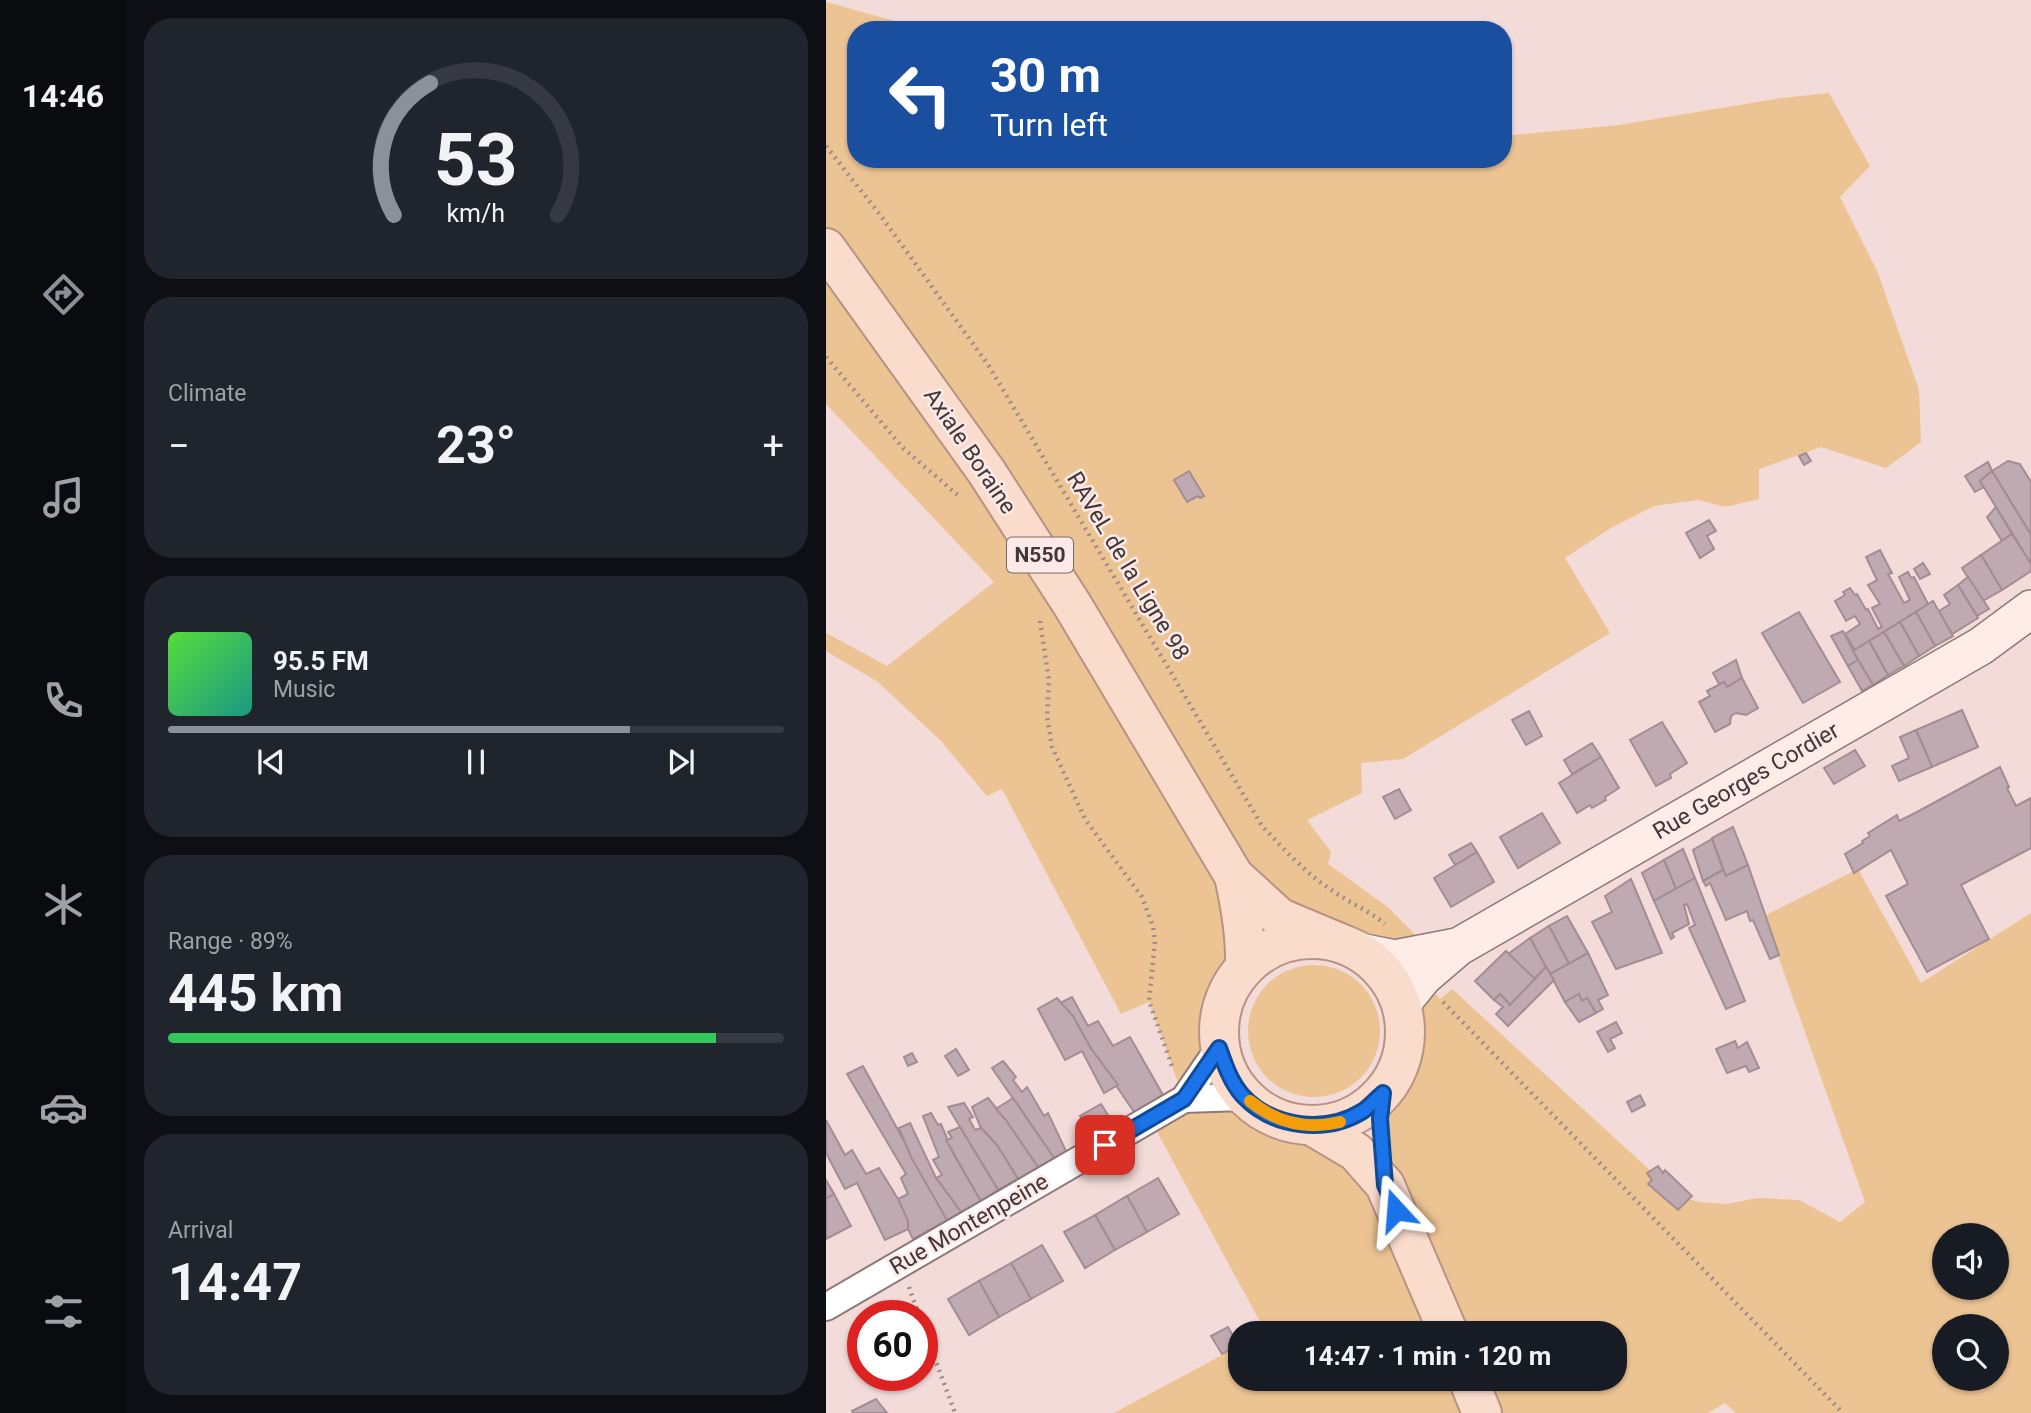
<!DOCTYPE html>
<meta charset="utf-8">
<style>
body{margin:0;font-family:Roboto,sans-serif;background:#20242c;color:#f1f3f6;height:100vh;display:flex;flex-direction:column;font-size:26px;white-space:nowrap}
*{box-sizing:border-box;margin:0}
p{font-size:23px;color:#9ea1a6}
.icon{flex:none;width:38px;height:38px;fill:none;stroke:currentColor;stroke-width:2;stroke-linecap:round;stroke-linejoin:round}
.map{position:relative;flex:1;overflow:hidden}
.sheet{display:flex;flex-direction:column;gap:18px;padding:18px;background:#0d0f14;width:700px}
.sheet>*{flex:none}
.banner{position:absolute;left:21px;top:21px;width:665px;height:147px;border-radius:28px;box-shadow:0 2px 5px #0004;background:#1a4fa0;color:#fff;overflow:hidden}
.buttons{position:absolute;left:1106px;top:1223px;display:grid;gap:14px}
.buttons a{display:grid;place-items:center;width:77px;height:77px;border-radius:50%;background:#171b24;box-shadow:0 2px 5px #0004;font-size:35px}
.speed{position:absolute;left:21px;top:1300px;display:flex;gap:14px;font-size:35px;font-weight:700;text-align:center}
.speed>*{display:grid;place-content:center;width:91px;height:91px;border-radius:50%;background:#171b24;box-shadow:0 2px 5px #0004;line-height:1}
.speed .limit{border:10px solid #d22;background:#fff;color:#111}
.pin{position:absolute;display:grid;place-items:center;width:60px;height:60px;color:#fff;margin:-30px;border-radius:14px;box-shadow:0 4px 10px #0006}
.me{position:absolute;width:77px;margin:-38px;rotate:341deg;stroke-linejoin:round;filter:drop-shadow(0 0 5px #0008)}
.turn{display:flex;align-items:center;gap:24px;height:147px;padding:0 28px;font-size:32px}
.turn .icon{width:91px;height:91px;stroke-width:2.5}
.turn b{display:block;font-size:49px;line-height:60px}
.big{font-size:52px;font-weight:700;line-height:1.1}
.sheet .widget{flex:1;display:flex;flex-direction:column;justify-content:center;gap:10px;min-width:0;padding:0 24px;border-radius:28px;background:#20242c}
.sheet .dial{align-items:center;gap:0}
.dial svg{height:182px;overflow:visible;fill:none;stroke:#363941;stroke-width:7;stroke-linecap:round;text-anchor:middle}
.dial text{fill:#f1f3f6;stroke:none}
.song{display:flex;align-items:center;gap:21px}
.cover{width:84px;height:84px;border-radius:10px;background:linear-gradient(135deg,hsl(110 70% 55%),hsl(170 70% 35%))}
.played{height:7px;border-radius:4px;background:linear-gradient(90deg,#8c9099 75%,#363941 75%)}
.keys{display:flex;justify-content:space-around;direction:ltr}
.heat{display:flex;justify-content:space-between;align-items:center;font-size:38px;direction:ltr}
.charge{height:10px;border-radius:5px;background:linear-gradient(90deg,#34c759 89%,#363941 0)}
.trip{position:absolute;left:402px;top:1321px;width:399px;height:70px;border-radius:28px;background:#171b24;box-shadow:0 2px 5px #0004;font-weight:700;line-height:70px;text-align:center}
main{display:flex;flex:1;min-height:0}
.tabs{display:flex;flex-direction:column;width:126px;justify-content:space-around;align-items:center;background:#090b0e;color:#9ea1a6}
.tabs .icon{width:49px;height:49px}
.tabs .on{color:#8c9099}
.tabs b{font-size:32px;color:#f1f3f6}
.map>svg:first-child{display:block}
</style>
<main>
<nav class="tabs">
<b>14:46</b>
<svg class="icon on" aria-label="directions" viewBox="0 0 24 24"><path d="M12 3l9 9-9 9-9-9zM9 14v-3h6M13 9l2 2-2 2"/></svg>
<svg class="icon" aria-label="music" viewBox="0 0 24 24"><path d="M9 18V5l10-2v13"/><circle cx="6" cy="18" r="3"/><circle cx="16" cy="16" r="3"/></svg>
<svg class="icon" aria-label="phone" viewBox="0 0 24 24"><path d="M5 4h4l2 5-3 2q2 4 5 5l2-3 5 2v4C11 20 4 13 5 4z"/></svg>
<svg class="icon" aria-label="climate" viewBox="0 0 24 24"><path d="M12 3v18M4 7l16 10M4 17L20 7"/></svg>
<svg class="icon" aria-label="car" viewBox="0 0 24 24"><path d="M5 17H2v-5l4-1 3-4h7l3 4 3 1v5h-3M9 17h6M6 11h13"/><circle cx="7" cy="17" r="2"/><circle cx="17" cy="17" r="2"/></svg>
<svg class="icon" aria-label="filters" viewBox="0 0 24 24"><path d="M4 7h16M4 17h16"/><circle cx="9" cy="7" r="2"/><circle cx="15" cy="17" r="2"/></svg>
</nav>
<section class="sheet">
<div class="widget dial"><svg viewBox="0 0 100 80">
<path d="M14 69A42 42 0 1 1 86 69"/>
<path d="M14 69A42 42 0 0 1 30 11" stroke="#8c9099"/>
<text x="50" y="56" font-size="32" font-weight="700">53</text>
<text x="50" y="72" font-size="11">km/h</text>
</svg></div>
<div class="widget"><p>Climate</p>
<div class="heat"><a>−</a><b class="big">23°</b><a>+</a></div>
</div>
<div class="widget">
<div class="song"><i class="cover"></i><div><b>95.5 FM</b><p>Music</p></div></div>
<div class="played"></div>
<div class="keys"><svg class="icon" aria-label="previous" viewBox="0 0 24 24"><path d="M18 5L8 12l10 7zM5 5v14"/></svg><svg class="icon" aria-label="pause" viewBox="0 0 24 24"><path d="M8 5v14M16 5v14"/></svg><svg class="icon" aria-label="next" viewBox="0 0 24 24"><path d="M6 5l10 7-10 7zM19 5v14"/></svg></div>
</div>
<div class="widget"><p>Range · 89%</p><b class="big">445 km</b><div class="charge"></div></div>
<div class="widget"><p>Arrival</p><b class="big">14:47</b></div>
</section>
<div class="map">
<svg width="1205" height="1413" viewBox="0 0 1205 1413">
<rect width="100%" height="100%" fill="#f3dbd9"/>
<g fill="#ecc393" fill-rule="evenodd">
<path d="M0,2L101,30H30V159H677V136L793,125L956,98L1003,93L1044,166L1014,197L1052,273L1093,390L1095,442L1060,468L995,447L933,469V499L899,507L872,500L828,506L785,528L739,558L784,633L577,759L535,763L536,793L481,820L505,852L502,864L563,908L606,952L569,959L409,877L419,966L402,991L393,1019V1048L403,1075L418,1097L438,1112L461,1122L486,1126L559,1184C556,1155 551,1125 557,1097C558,1088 566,1081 570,1073C581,1050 579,1028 575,1004L597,977L614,999L626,989L851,1195L873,1202L901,1204L931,1198L973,1200L1014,1222L1039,1202L938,916L1032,869L1095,983L1205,913V1413H910L899,1403L882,1413H288L415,1345V1379H789V1334L436,1333L439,1331L324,1119L358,1099L323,1002L295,1014L176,789L161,796L115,741L52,682L0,651V633L61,666L168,582L0,404ZM1118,1236H1171V1288H1118ZM1118,1326H1171V1379H1118Z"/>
<circle cx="488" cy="1031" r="66"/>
</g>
<g fill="#c0aab1" stroke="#a38d94" stroke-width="2">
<polygon points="980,453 985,461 978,465 973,456"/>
<polygon points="1182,461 1194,464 1205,482 1205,535 1166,471"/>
<polygon points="1162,462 1166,471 1154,481 1158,487 1149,492 1139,476"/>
<polygon points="363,471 378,496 374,498 372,496 361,502 348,480"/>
<polygon points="1166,471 1205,535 1205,564 1154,481"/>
<polygon points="1170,507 1186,534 1176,541 1161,517"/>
<polygon points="883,520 890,531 881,536 888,549 874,558 860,533"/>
<polygon points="1186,534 1205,564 1205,571 1176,590 1155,555"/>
<polygon points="1054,550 1066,573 1062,574 1078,603 1084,600 1073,577 1082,572 1085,578 1088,577 1102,604 1029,650 1019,634 1034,624 1029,616 1020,621 1009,601 1019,595 1017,592 1024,588 1029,595 1031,594 1040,610 1042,609 1052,629 1056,627 1046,608 1054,604 1042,585 1051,580 1040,557"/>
<polygon points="1155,555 1176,590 1157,601 1136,568"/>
<polygon points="1097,563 1104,574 1094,579 1088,569"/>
<polygon points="1142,577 1163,609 1151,616 1132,585"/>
<polygon points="1132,585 1152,618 1126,634 1113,611 1124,604 1118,595"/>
<polygon points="1107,601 1127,636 1109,646 1090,612"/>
<polygon points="973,612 1014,682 977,703 936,633"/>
<polygon points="1090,612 1109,646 1093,656 1074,622"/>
<polygon points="1074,622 1093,656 1078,666 1058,632"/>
<polygon points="1017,631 1032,660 1022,666 1005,636"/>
<polygon points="1058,632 1078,666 1062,675 1043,641"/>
<polygon points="1043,641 1062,675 1047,685 1027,651"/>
<polygon points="910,660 916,678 901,687 898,682 893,684 887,673"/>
<polygon points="1032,660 1047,685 1036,691 1022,666"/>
<polygon points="916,678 932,708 920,715 910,713 905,716 904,724 889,732 873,702 884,696 881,691 898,682 901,687"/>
<polygon points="1136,710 1152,747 1106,767 1090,730"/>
<polygon points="703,711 716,736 700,745 686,720"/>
<polygon points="836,722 861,763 844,774 845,778 830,786 804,740"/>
<polygon points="1090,730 1106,767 1073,781 1066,766 1083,758 1074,737"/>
<polygon points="766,743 775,757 746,774 738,760"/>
<polygon points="1029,750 1039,766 1008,784 998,768"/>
<polygon points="775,757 793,788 779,797 780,800 766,808 764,805 751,813 733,783"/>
<polygon points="1174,767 1183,787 1181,788 1190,806 1205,798 1205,848 1135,885 1163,939 1101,972 1060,896 1082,884 1065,850 1028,873 1019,854 1037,843 1036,841 1044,836 1042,833 1071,815 1073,821 1091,812"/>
<polygon points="573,789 585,810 569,819 557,797"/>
<polygon points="716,813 734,843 692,868 674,837"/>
<polygon points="907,827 922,865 900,876 886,838"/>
<polygon points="886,839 897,870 877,881 867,850"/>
<polygon points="645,843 651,852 629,865 623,855"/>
<polygon points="857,849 869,878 850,889 838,860"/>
<polygon points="651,852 668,882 625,907 608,878"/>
<polygon points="838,860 850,889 828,901 816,873"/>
<polygon points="922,865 953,955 944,959 927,920 924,921 921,911 900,920 884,883 880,886 877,881 897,870 900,876"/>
<polygon points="869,878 919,1001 900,1009 863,928 869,925 861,904 858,905 863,924 846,933 848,937 845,939 828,901"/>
<polygon points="805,879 836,953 790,969 766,922 786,912 779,896"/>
<polygon points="741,916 762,953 743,964 723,926"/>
<polygon points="723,926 743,964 724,974 704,938"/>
<polygon points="704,938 720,967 708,979 682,954"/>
<polygon points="680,951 710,980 684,1005 674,994 668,1000 649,981"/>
<polygon points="762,953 782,995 772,1000 777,1009 770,1013 761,998 756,1001 753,994 739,1002 724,974"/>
<polygon points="720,967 728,980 682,1026 670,1014 677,1007 668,1000 674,994 684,1005"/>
<polygon points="753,994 756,1001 761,998 770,1013 753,1022 739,1002"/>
<polygon points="246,997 262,1026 272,1021 287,1046 304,1037 337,1095 308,1112 264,1047 247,1016 234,1003"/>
<polygon points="231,998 247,1016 264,1047 292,1085 278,1093 256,1051 239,1060 212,1009"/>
<polygon points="790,1022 796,1033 784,1039 789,1048 782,1052 771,1032"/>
<polygon points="909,1041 912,1048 921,1042 933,1068 923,1072 920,1066 901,1073 890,1049"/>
<polygon points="130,1049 143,1070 132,1076 119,1056"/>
<polygon points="86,1053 91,1062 82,1066 78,1057"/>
<polygon points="177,1061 190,1077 187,1080 196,1092 201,1087 218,1116 222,1113 240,1151 228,1158 166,1068"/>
<polygon points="37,1066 121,1220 87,1239 82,1229 82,1221 72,1199 82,1194 75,1178 80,1174 21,1074"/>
<polygon points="814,1095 819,1105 806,1112 801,1102"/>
<polygon points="162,1098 180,1120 212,1167 192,1179 171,1145 155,1128 146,1107"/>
<polygon points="187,1098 228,1158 212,1167 180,1120 170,1109"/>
<polygon points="138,1103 147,1117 143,1119 149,1130 155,1128 171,1145 192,1179 172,1190 122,1107"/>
<polygon points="275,1104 285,1120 263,1132 254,1116"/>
<polygon points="105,1113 112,1125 115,1124 128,1155 155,1201 135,1212 110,1178 116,1175 107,1160 113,1157 97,1116"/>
<polygon points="0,1120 19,1155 26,1150 40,1174 53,1168 72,1199 82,1221 82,1229 59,1240 31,1183 19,1189 0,1153"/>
<polygon points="84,1123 110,1178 135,1212 121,1220 85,1157 73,1128"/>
<polygon points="134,1127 172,1190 155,1201 120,1140 126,1138 122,1132"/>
<polygon points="832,1166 837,1173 839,1170 866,1196 852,1210 822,1184 826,1180 821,1173"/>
<polygon points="332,1178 353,1214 321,1232 301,1196"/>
<polygon points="0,1180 8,1194 0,1199"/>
<polygon points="8,1194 25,1226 0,1239 0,1199"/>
<polygon points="301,1196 321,1232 289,1250 269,1215"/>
<polygon points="269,1215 289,1250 259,1268 238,1232"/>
<polygon points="216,1245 237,1281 205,1299 185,1263"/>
<polygon points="185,1263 205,1299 173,1317 153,1281"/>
<polygon points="153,1281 173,1317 143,1335 122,1299"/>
<polygon points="402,1327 412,1345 396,1354 385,1336"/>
<polygon points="50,1399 61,1413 27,1413 26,1411"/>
</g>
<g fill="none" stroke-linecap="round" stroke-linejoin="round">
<g stroke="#8f7978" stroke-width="30">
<g id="street">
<polyline points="358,1099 418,1097"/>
<polyline points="0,1307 358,1099 393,1048"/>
</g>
</g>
<g stroke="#8f7978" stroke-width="40">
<g id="secondary">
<polyline points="534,952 569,959 631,947"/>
<polyline points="575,1004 597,977 632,947 1155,646 1205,609"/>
</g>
</g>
<g stroke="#b79383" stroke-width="42">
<g id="primary">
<polyline points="0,248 160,471 247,606 408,876 454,918 514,943"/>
<path d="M408,876C415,907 420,935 419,966"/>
<circle cx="486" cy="1032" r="93"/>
<polyline points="486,1126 530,1152 559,1185 623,1334"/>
<polyline points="642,1379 656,1413"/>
</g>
</g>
<g stroke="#9c8b89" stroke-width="4.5" stroke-dasharray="2 5" stroke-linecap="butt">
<path d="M0,146L55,216L163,366L436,826C457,848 478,872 504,889C522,902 542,910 559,924"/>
<polyline points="0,357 78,449 134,497"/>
<polyline points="214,621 223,680 221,716 226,747 259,819 316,897 327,926 329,941 323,1001 347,1069"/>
<polyline points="617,1002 1017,1413"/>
<polyline points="83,1287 93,1316"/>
<polyline points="96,1324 129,1413"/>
</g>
<use href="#street" stroke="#fff" stroke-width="26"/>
<use href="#secondary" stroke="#fdede6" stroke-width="37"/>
<use href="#primary" stroke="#fadccd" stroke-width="38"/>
</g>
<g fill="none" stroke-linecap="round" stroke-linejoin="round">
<g stroke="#114b97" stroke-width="18">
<path id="route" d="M279,1145L358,1099L393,1048C399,1065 405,1083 417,1096C447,1128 500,1134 537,1111C544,1106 550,1099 557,1093L554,1119L559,1185L570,1210"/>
</g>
<use href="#route" stroke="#1a73e8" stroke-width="12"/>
<path stroke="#f59e0b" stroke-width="12" d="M424,1101C451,1123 481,1130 514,1122"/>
</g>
<g text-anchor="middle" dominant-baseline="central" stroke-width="5" stroke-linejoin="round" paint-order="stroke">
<rect fill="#fde9e8" stroke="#796c6b" stroke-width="2" x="181" y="537.5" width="66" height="35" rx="5"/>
<g font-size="21" font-weight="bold" fill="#413736">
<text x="214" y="555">N550</text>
</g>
<g font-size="23" fill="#413736" stroke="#fde9e8">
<text transform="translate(144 451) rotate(56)">Axiale Boraine</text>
<text transform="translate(302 566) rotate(59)">RAVeL de la Ligne 98</text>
<text transform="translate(920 781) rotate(-30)">Rue Georges Cordier</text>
<text transform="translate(143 1224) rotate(-30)">Rue Montenpeine</text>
</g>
</g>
</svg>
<div class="buttons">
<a><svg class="icon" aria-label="sound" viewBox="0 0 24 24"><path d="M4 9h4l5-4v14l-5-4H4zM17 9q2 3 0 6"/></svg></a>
<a><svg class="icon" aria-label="search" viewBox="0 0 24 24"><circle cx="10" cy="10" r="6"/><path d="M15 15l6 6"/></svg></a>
</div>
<div class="speed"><div class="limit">60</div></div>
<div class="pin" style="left:279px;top:1145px;background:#d93025"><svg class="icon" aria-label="arrive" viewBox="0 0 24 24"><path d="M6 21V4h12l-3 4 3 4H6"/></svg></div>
<svg class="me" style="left:570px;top:1210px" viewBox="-20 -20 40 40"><path d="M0-17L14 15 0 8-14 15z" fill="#1a73e8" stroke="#fff" stroke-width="4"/></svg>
<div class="trip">14:47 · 1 min · 120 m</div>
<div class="banner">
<div class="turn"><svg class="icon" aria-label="left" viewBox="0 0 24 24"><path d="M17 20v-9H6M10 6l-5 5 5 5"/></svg><div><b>30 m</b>Turn left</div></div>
</div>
</div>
</main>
